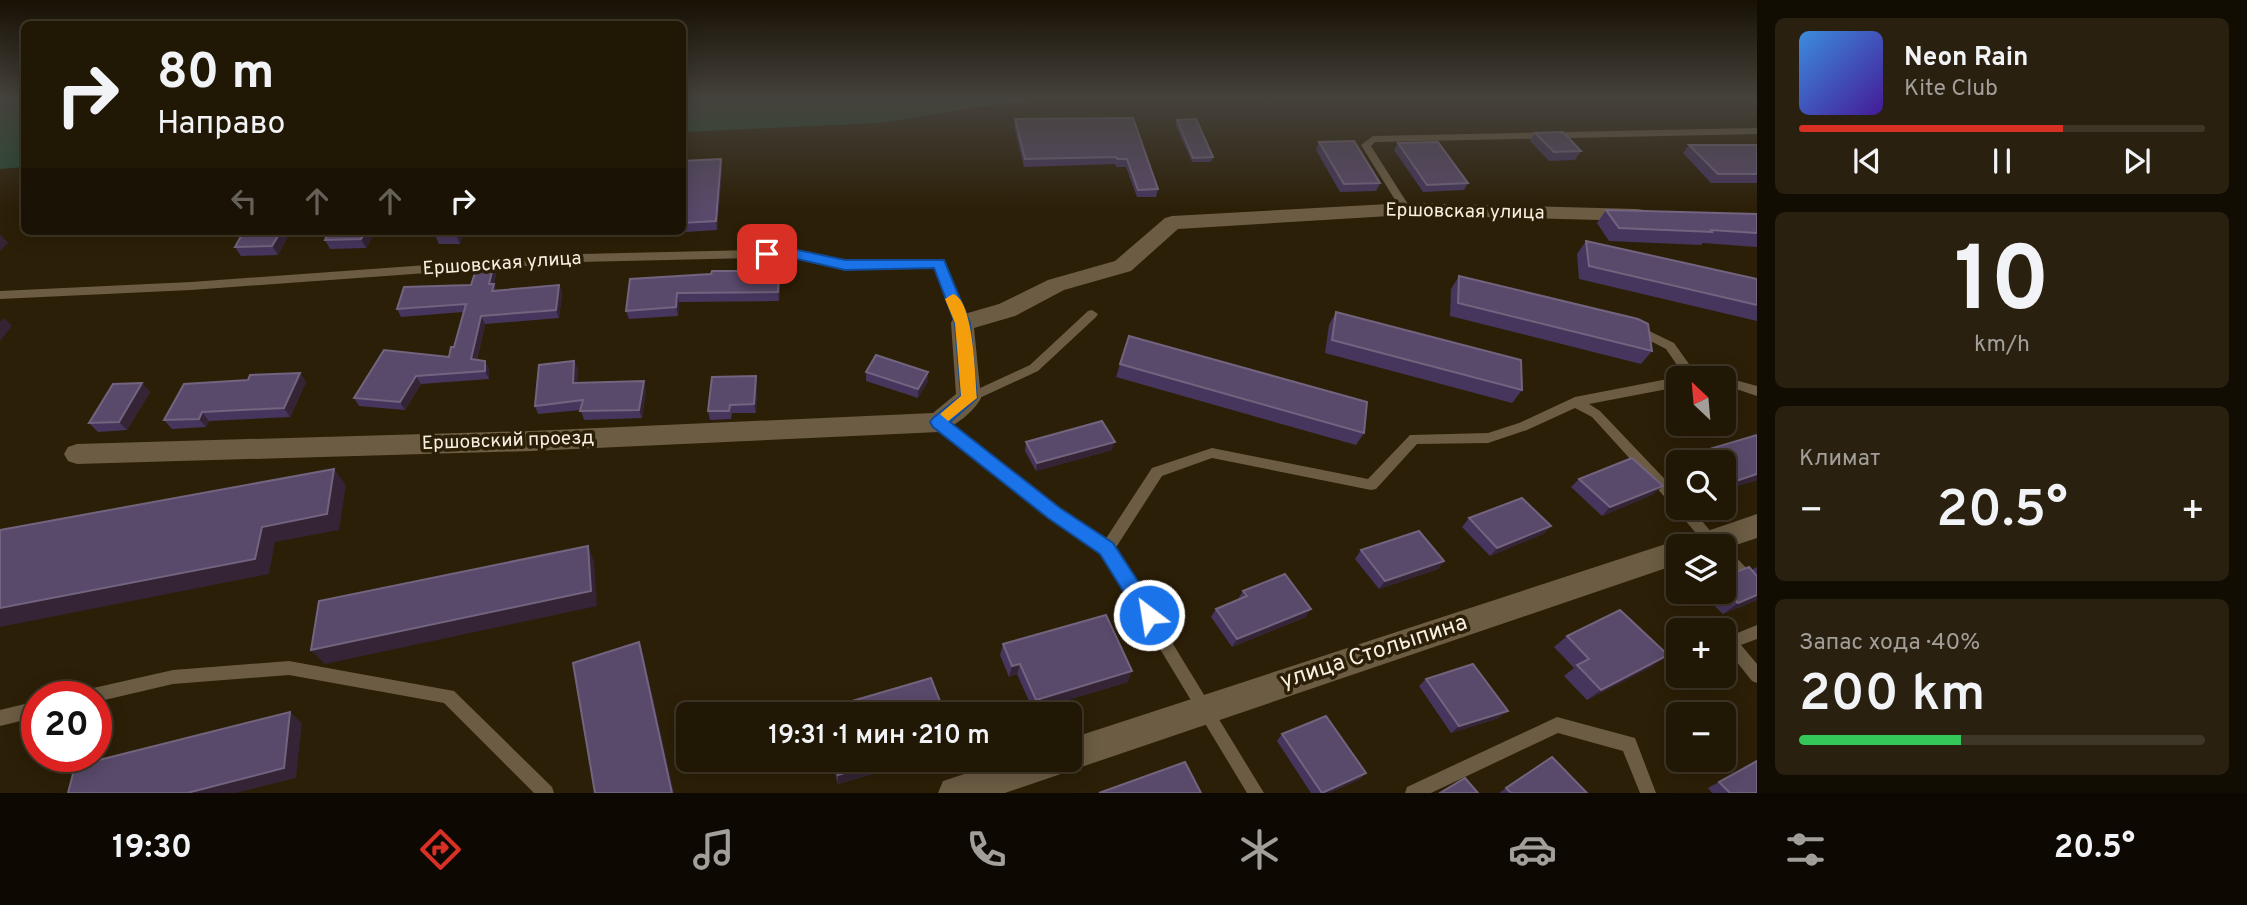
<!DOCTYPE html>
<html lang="ru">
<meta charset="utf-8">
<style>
body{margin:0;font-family:Overpass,sans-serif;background:#29200f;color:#f1f3f6;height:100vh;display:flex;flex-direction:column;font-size:26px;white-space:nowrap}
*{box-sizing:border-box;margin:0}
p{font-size:23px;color:#a29f9a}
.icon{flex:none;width:38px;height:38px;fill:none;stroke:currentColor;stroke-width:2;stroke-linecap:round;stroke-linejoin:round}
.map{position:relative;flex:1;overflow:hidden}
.side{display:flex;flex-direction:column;gap:18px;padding:18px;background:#120d03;width:490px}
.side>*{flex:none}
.guide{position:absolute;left:21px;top:21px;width:665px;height:214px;border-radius:10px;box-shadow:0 4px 18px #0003,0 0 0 2px #3e3627;background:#211705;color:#f1f3f6;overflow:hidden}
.needle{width:46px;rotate:334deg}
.tools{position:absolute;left:1666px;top:366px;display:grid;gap:14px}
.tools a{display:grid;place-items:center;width:70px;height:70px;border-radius:10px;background:#211705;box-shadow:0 4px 18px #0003,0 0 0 2px #3e3627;font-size:35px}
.speed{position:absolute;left:21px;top:681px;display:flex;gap:14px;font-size:35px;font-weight:700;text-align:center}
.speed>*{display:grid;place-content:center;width:91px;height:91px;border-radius:50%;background:#211705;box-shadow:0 4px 18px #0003,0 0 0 2px #3e3627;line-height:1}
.speed .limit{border:10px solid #d22;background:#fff;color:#111}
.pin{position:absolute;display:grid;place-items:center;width:60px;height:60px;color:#fff;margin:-30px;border-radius:14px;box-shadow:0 4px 10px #0006}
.me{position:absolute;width:77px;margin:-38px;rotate:329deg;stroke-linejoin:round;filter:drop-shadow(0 0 5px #0008)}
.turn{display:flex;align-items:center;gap:24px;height:147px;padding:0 21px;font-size:32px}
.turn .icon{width:91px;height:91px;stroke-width:2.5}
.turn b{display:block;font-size:49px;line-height:60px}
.lanes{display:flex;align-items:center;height:66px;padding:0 21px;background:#0003;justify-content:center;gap:35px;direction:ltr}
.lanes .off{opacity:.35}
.big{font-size:52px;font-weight:600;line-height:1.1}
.side .widget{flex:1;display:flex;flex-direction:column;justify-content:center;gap:10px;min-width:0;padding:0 24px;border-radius:10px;background:#29200f}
.side .dial{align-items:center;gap:0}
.dial b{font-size:91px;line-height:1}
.song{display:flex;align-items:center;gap:21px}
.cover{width:84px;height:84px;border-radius:10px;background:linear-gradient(135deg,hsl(210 70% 55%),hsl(260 70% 35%))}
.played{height:7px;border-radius:4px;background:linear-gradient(90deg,#d93025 65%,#3e3627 65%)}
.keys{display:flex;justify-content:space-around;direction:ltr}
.heat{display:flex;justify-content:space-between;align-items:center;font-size:38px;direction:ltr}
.charge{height:10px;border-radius:5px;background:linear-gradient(90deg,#34c759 40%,#3e3627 0)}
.trip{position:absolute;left:676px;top:702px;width:406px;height:70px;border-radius:10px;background:#211705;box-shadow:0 4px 18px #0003,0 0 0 2px #3e3627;font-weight:600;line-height:70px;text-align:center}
.tab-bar{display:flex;height:112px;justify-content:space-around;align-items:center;background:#0d0902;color:#a29f9a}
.tab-bar .icon{width:49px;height:49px}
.tab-bar .selected{color:#d93025}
.tab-bar b{font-size:32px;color:#f1f3f6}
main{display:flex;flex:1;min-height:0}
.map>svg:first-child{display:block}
</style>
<main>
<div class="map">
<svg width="1757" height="793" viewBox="0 0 1757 793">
<rect width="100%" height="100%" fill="#2c1f07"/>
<g fill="#284a32">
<polygon points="0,98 24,98 24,167 0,169"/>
<polygon points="682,98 1065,98 1005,103 879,123 683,132"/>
</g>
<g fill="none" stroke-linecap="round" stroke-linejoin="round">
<g fill="#6b5c43" fill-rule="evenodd">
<polygon points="1757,128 1757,134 1375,142 1371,146 1411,209 1406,212 1402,211 1361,145 1373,136"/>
<polygon points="794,249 845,261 943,261 968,323 962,327 958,326 935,268 845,269 794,257 580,262 191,290 0,299 0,291 191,282 580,254"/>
<polygon points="1092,310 1098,314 1096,317 1038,371 973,401 965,401 963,398 965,395 1030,365 1088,311"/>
<polygon points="1637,325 1674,343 1699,378 1686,378 1666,349 1633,332 1631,329 1633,326"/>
<polygon points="1678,377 1680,378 1678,387 1589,404 1600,411 1678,493 1678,508 1691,508 1723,546 1707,546 1678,512 1677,507 1673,506 1592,417 1575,408 1527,430 1488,443 1417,444 1376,489 1371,490 1212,458 1162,476 1115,549 1264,793 1247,793 1102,553 1049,517 933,422 935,419 943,419 1059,509 1105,540 1152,468 1212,448 1368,479 1410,435 1488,433 1519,423 1575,397"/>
<polygon points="1724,377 1757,386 1757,396 1724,385 1724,378 1720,378"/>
<polygon points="1724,548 1729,550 1757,579 1757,595 1752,594 1724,563"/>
<polygon points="1757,625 1757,639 1741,645 1757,664 1757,683 1752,681 1724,646 1725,638"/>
<polygon points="289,661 454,691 552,787 554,793 534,793 444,703 289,675 173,684 96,702 96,696 81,696 83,691 89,689 173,670"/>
<polygon points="37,701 37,717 0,726 0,710"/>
<polygon points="1557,717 1635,738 1656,793 1640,793 1623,751 1558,733 1431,793 1405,793 1407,787"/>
</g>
<g fill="#6b5c43" fill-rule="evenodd">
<path d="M1406,203L1637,209L1644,210L1647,215L1644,220L1637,221L1406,215L1178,229L1131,271L1064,290L1015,316L974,328L981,398C974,412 954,427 939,432L531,451L77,464L68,461L64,454L68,447L77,444L531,431L933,413L956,394L951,323L954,317L999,304L1048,280L1115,261L1165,218L1172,216Z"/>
<polygon points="1757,514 1757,538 1724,549 1724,546 1678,546 1678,564 1005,793 938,793 943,781 1007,760 1069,760 1069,739 1678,540 1685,542 1687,538"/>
</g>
</g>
<g fill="#46365d">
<polygon points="1133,118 1158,189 1156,197 1137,197 1126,167 1116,167 1115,164 1024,167 1014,126 1015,119"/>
<polygon points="1177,120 1213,157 1211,162 1192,162 1175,124"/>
<polygon points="1535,133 1581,151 1575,160 1549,161 1530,141"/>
<polygon points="1319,142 1380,183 1376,191 1340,192 1316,150"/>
<polygon points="1398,143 1468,183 1464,190 1423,192 1394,150"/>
<polygon points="1689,145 1757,145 1757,183 1711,183 1683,153"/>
<polygon points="682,161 722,168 717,230 670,233 669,231 682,231"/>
<polygon points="1606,210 1757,214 1757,247 1703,243 1701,245 1609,241 1597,223"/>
<polygon points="291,231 278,255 241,256 235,247"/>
<polygon points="329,231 375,231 366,248 330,249 325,240"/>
<polygon points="437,231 464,231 460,244 439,244 435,235"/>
<polygon points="1586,241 1757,279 1757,321 1579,279 1577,254"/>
<polygon points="493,267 496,275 494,284 497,291 559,285 562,293 559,318 485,324 477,360 489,368 489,379 421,384 405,410 359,406 354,398 449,357 454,347 463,312 401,317 397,309 471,285"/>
<polygon points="781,273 779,301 679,302 678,316 629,319 626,311 630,279"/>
<polygon points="1459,276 1652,351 1641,364 1450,316 1451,289"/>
<polygon points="1336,312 1522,390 1512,403 1325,353 1329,325"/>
<polygon points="574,361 578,370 577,382 646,390 642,418 584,420 581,410 538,414 535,406"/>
<polygon points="1120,364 1364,433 1356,445 1116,377"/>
<polygon points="866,372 928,381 918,398 866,381"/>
<polygon points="300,373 306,382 290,417 209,421 206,427 172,429 164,420 248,380"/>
<polygon points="756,376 757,385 756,413 732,413 731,419 710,420 708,411"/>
<polygon points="142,383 150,392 127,430 98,432 89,423"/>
<polygon points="1757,435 1757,480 1724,490 1724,462 1680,462 1686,456"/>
<polygon points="1026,442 1112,450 1036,471 1025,451"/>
<polygon points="1579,479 1654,494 1602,516 1571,487"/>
<polygon points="1469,518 1551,526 1543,534 1490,556 1462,527"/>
<polygon points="1361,550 1444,561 1438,569 1379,589 1355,559"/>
<polygon points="1757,567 1757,576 1752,570"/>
<polygon points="1724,570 1757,600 1723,614 1700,592 1724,592"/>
<polygon points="1243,591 1306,617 1232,647 1211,617 1216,609 1239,599 1238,599"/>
<polygon points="1567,636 1653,666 1587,700 1564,676 1574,668 1554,647"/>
<polygon points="1003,644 1128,682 1033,710 1017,674 1009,677 1000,655"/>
<polygon points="1426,679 1499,718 1451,733 1419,686"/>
<polygon points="1282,734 1366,773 1360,779 1329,793 1311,793 1277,741"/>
<polygon points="831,760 919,760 838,784"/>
<polygon points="1757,761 1757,793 1712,793 1708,788"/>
<polygon points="1506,788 1587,793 1499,793"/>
</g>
<g fill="#342435">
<polygon points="721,159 722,168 717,230 716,221"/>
<polygon points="281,231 291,231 278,255 272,246"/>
<polygon points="366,231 375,231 366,248 361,239"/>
<polygon points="457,231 464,231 460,244 456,235"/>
<polygon points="0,234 8,243 0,251"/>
<polygon points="780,264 781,273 779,301 778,292"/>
<polygon points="493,267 496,275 494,284 497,292 495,299 489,284"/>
<polygon points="559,285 562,293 559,318 556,310"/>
<polygon points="677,293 679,302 678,316 676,307"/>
<polygon points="481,316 485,324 475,367 471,359"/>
<polygon points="4,318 12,326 0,341 0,322"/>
<polygon points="485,361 489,368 489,379 485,371"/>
<polygon points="574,361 578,370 576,391 573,383"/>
<polygon points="928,372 928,381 918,398 918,389"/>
<polygon points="300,373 306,382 290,417 284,408"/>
<polygon points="416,376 421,384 405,410 400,402"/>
<polygon points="756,376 757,385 756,413 754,404"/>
<polygon points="644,381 646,390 642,418 639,410"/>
<polygon points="142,383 150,392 127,430 119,422"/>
<polygon points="202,412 209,421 206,427 199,419"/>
<polygon points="1115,442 1112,450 1036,471 1037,463"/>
<polygon points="334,469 346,485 339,530 275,542 269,574 0,627 0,608 262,527"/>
<polygon points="1757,474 1757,480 1724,490 1724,485"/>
<polygon points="1663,486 1654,494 1602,516 1610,507"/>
<polygon points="1551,526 1543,534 1490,556 1497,548"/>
<polygon points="588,546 594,561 597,606 325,664 311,650"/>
<polygon points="1444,561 1438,569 1379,589 1385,581"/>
<polygon points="1757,595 1757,600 1723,614 1738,603"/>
<polygon points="1311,609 1306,617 1232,647 1237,639"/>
<polygon points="639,642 643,653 674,793 672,793"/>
<polygon points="1668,655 1653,666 1587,700 1601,690"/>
<polygon points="1020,664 1017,674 1009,677 1012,666"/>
<polygon points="1132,671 1128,682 1033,710 1036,700"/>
<polygon points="1508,711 1499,718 1451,733 1459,726"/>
<polygon points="290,712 302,723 296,778 236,793 187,793"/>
<polygon points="888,760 919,760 838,784 838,775"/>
<polygon points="1366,773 1360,779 1329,793 1321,793"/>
</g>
<g fill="#594a6b" stroke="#72647e" stroke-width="2">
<polygon points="1133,118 1158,189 1138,190 1127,159 1117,159 1116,157 1025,159 1015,119"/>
<polygon points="1196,119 1213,157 1193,158 1177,120"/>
<polygon points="1563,132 1581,151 1554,152 1535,133"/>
<polygon points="1354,141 1380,183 1344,184 1319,142"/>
<polygon points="1438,142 1468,183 1427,185 1398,143"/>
<polygon points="1689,145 1757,145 1757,174 1718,174"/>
<polygon points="721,159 716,221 682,223 682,161"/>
<polygon points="1606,210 1757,214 1757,233 1711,230 1712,232 1619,228"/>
<polygon points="244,231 281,231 272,246 235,247"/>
<polygon points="329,231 366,231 361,239 325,240"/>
<polygon points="437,231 457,231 456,235 435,235"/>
<polygon points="1586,241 1757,279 1757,305 1589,266"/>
<polygon points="478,264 493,267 489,284 494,284 492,291 559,285 556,310 481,316 471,359 485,361 485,371 416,376 400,402 354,398 384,350 449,357 451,347 454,347 466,304 397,309 404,287 471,285"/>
<polygon points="754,264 780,264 778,292 677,293 676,307 626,311 630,279 711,274 712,271 753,271"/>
<polygon points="1459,276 1638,319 1648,324 1652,351 1458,303"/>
<polygon points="1336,312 1521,360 1522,390 1332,340"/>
<polygon points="1129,336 1367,402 1364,433 1120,364"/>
<polygon points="876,355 928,372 918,389 866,372"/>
<polygon points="574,361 573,383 644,381 639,410 580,411 583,400 535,406 539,365"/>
<polygon points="300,373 284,408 202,412 199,419 164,420 184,384 248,380 250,375"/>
<polygon points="756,376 754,404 730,405 729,411 708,411 712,377"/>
<polygon points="142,383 119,422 89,423 113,384"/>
<polygon points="1102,421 1115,442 1037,463 1026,442"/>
<polygon points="1757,435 1757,474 1724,485 1724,462 1693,462 1686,456"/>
<polygon points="1632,458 1663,486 1610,507 1579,479"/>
<polygon points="334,469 327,514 262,527 255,559 0,608 0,530"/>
<polygon points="1522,498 1551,526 1497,548 1469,518"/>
<polygon points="1419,531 1444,561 1385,581 1361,550"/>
<polygon points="588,546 591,591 311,650 319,601"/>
<polygon points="1749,567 1757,576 1757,595 1738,603 1724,590 1724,570 1728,569 1734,573"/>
<polygon points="1285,574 1311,609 1237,639 1216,609 1247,596 1243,591"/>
<polygon points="1620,610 1668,655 1601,690 1577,665 1589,659 1567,636"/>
<polygon points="1106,615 1132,671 1036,700 1020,664 1012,666 1003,644"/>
<polygon points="639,642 672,793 595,793 573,663"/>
<polygon points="1473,664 1508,711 1459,726 1426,679"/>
<polygon points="931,678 945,714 819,714 818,711"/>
<polygon points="290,712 284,768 187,793 68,793 75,766"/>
<polygon points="1326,716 1366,773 1322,793 1282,734"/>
<polygon points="1552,757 1587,793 1511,793 1506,788"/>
<polygon points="833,760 888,760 838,775"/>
<polygon points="1757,761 1757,793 1730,793 1719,782"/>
<polygon points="1185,762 1201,793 1099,793"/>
<polygon points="1465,778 1478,793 1440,793"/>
</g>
<linearGradient id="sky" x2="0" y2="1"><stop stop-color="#181104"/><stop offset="0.47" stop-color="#45423c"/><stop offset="1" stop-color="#45423c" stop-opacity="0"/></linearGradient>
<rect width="1757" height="209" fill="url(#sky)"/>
<polygon fill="#1a73e8" stroke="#114b97" stroke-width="2" points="767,249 793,249 845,260 944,260 970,323 977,398 950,422 1060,508 1113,543 1156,609 1159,615 1156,621 1149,624 1142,621 1100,554 1048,518 933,427 930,422 933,418 961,396 955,323 934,268 845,270 793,258 762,257 762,251"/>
<path fill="#f59e0b" d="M953,294C974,300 975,377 977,398L948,421L940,414L961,396L955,323L945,299Z"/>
<g text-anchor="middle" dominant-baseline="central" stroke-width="7" stroke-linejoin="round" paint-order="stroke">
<g font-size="19" fill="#f8efe1" stroke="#2c1f07">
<text transform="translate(1465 212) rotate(1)">Ершовская улица</text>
<text transform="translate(502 264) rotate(-4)">Ершовская улица</text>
<text transform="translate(508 441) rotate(-2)">Ершовский проезд</text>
</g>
<g font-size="23" fill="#f8efe1" stroke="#2c1f07">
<text transform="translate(1374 653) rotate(-18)">улица Столыпина</text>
</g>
</g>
</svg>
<div class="tools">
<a><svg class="needle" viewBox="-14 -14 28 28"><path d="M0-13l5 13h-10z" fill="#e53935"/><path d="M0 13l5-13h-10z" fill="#a29f9a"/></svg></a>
<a><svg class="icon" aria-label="search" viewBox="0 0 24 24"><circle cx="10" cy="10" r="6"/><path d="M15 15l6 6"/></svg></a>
<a><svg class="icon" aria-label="layers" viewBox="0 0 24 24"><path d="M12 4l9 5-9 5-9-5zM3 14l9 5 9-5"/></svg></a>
<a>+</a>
<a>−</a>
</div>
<div class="speed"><div class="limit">20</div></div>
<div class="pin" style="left:767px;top:254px;background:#d93025"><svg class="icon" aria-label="arrive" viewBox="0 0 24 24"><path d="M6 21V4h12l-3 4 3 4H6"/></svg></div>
<svg class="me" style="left:1149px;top:615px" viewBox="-20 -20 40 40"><circle r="17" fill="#1a73e8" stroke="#fff" stroke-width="3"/><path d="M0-11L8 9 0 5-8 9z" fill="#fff"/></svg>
<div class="trip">19:31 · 1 мин · 210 m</div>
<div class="guide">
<div class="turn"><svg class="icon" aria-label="right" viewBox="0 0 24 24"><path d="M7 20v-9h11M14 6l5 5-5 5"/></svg><div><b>80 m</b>Направо</div></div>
<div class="lanes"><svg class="icon off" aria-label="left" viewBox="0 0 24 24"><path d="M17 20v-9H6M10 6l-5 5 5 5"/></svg><svg class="icon off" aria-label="ahead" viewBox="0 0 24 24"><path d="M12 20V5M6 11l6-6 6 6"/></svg><svg class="icon off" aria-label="ahead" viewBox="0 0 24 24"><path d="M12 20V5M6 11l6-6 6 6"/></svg><svg class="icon" aria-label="right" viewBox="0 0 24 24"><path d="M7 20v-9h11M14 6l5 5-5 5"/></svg></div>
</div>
</div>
<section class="side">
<div class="widget">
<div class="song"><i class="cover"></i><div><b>Neon Rain</b><p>Kite Club</p></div></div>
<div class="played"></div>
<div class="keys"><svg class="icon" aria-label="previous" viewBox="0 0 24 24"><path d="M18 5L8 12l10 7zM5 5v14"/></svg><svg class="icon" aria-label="pause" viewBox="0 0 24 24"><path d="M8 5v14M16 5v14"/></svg><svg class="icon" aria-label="next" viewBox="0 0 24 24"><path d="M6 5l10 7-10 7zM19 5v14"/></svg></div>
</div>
<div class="widget dial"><b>10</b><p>km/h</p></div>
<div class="widget"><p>Климат</p>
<div class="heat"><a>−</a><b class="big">20.5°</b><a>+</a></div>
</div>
<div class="widget"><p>Запас хода · 40%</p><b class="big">200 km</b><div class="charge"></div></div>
</section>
</main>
<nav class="tab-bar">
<b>19:30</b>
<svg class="icon selected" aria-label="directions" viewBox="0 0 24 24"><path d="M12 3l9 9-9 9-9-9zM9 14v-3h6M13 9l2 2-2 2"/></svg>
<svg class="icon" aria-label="music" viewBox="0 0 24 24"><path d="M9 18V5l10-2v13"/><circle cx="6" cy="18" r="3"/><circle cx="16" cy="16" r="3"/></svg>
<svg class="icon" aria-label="phone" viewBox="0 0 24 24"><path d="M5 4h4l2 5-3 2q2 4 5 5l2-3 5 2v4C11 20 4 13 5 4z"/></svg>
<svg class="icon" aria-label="climate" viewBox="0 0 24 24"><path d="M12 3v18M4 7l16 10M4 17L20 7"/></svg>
<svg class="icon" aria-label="car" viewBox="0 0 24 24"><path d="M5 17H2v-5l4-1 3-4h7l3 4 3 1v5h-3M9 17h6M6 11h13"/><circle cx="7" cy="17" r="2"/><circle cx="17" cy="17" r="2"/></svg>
<svg class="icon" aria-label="filters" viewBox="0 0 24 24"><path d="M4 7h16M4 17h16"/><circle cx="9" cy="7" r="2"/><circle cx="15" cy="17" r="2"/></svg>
<b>20.5°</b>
</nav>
